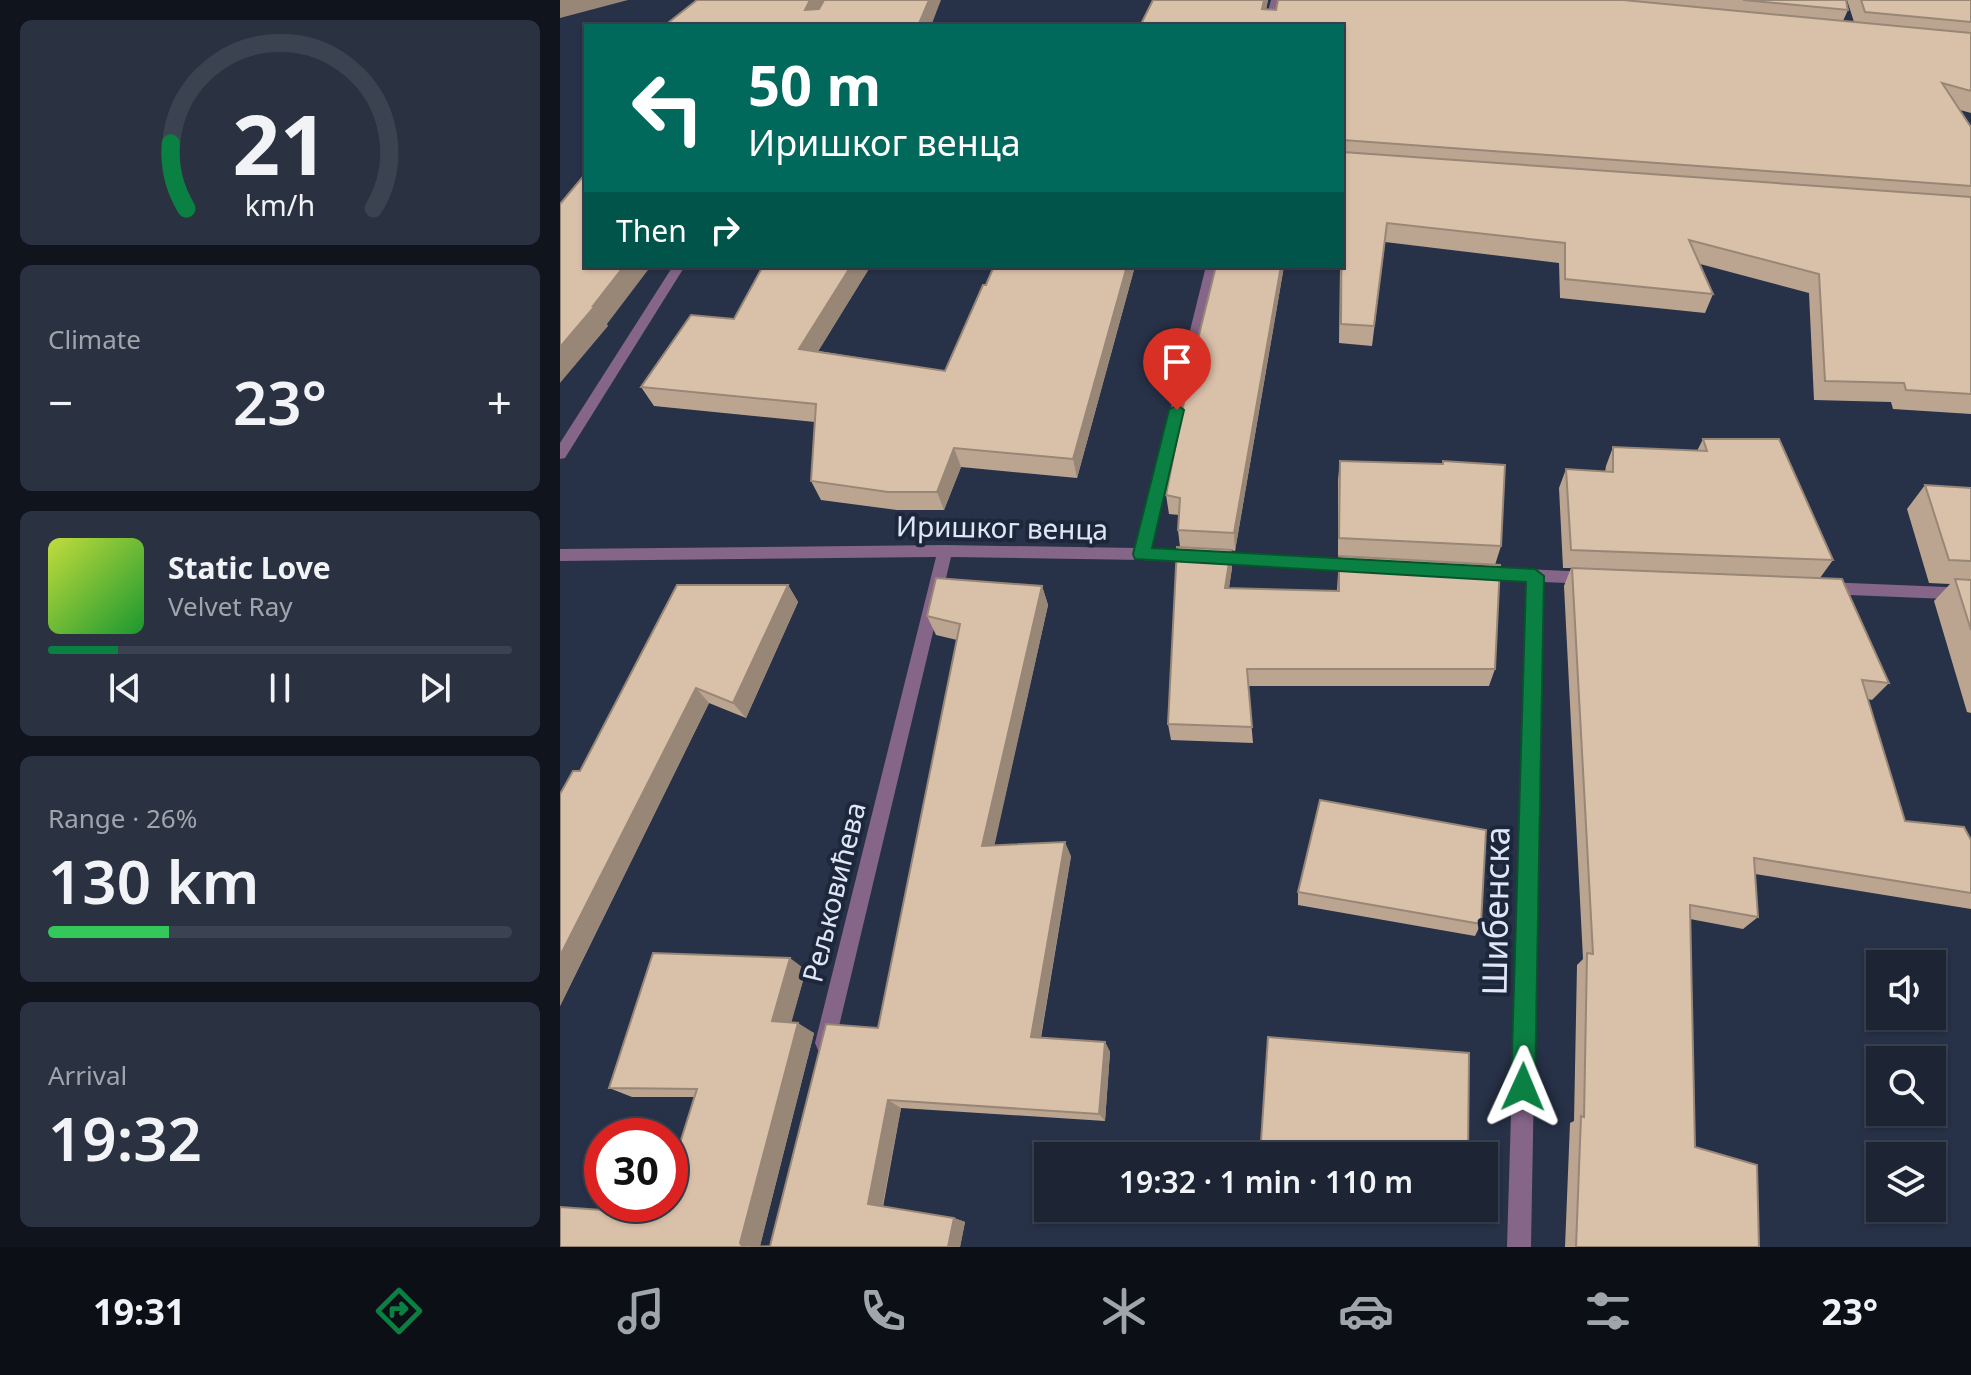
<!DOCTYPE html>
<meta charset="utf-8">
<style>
body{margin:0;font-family:"Noto Sans",sans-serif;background:#2a3141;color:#f1f3f6;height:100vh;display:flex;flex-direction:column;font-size:30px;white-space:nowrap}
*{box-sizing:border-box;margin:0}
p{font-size:26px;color:#a0a5ad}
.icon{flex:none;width:44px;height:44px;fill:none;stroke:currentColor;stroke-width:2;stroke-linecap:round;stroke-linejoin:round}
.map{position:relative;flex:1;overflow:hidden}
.drawer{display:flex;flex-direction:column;gap:20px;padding:20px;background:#10141d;width:560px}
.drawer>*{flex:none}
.top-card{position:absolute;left:24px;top:24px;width:760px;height:244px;border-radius:0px;box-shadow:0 2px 6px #0004,0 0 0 2px #3b4250;background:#00695c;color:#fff;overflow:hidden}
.controls{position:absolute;left:1306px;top:950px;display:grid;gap:16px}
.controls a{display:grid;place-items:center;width:80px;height:80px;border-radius:0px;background:#1d2535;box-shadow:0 2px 6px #0004,0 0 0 2px #3b4250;font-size:40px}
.speed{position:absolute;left:24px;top:1118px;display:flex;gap:16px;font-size:40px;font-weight:700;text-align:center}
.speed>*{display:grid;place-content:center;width:104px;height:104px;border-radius:50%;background:#1d2535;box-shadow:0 2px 6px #0004,0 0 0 2px #3b4250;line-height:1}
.speed .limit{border:12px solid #d22;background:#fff;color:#111}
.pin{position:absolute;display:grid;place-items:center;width:68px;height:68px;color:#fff;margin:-82px -34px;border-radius:50% 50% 50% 0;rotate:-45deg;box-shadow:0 0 8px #0007}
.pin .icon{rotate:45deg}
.me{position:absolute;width:88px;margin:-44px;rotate:1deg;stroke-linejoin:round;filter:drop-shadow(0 0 6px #0008)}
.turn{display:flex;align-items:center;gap:28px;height:168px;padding:0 32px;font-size:36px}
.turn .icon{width:104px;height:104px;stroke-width:2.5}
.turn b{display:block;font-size:56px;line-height:68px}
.then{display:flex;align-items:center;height:76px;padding:0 32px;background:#0003;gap:16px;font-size:30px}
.big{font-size:60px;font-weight:600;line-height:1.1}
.drawer .card{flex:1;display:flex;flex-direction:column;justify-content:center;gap:12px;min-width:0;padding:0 28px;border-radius:12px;background:#2a3141}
.drawer .dial{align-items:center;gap:0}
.dial svg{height:208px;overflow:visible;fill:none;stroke:#3b4250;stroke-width:7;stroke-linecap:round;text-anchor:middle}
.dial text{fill:#f1f3f6;stroke:none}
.song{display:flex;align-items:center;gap:24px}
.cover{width:96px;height:96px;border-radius:12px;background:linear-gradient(135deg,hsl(70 70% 55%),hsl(130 70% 35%))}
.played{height:8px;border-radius:4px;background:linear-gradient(90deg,#0b8043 15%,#3b4250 15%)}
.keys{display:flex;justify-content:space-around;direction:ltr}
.heat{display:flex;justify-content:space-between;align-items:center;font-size:44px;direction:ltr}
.charge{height:12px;border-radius:6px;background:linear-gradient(90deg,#34c759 26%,#3b4250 0)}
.trip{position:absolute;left:474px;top:1142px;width:464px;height:80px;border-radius:0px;background:#1d2535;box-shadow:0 2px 6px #0004,0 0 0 2px #3b4250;font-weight:600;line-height:80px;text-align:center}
.tabs{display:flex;height:128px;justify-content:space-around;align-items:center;background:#0c0f15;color:#a0a5ad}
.tabs .icon{width:56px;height:56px}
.tabs .current{color:#0b8043}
.tabs b{font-size:36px;color:#f1f3f6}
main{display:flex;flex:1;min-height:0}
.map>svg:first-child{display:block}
</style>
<main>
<section class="drawer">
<div class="card dial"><svg viewBox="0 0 100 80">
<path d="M14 69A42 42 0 1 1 86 69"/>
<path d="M14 69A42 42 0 0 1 8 44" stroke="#0b8043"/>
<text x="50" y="56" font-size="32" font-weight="700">21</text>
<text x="50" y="72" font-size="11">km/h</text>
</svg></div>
<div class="card"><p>Climate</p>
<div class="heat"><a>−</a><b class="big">23°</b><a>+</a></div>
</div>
<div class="card">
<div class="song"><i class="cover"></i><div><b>Static Love</b><p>Velvet Ray</p></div></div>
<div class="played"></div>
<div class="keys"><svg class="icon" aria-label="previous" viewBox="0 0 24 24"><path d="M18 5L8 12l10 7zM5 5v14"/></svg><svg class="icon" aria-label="pause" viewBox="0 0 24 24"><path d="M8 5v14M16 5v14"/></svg><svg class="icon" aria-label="next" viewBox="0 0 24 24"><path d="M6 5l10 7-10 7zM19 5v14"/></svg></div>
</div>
<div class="card"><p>Range · 26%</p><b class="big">130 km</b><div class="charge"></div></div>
<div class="card"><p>Arrival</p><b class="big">19:32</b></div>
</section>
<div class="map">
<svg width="1411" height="1247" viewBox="0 0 1411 1247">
<rect width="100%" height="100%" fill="#273147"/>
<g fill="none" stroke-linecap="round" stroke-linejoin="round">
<g fill="#856588" fill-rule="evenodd">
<polygon points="711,0 719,0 714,26 704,26"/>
<polygon points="113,266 125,266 5,458 0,459 0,443"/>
<polygon points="646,266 658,266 591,549 798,560 806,566 798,572 582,560 391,557 275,1043 272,1050 265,1053 258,1050 255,1043 376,557 0,561 0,549 385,545 576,548"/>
<polygon points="921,567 1030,572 1038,578 1030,584 983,582 971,1247 947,1247 967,581 916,577 913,573 916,569"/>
<polygon points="1265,582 1411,588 1411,600 1265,594 1259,592 1257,588 1259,584"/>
</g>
</g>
<g fill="#bba591">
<polygon points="708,0 706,10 716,10 718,0 1286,0 1288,10 1283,21 1294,22 1287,0 1411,0 1411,113 1400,110 1411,127 1411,414 1333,409 1331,402 1254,400 1249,293 1140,264 1153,294 1145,313 1000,298 999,263 825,242 812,346 779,343 780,266 782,266 782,26 580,26"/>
<polygon points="434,266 575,266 517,478 401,467 384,510 337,510 261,500 251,481 255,422 94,406 81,387 174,319 310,267 258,351 385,371"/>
<polygon points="724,266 675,551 671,550 672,568 669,588 777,591 779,556 778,556 778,480 780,461 882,464 883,461 941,546 935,565 935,669 929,686 688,686 693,743 611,740 608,724 620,547 618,530 619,515 609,514 606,495"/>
<polygon points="1143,439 1273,560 1260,578 1329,683 1312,700 1308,699 1345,821 1411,840 1411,909 1195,874 1198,917 1183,929 1130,919 1135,1147 1199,1247 1005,1247 1010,1123 1014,1121 1017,965 1023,959 1004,586 1011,568 1003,568 999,488 1006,469 1045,472 1046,466 1053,447 1137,451"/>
<polygon points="1365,485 1411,488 1411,713 1407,712 1374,601 1390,584 1369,583 1347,509"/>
<polygon points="228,585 238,602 186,718 149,703 0,1006 20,771"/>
<polygon points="482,586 488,605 434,845 511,856 481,1038 545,1042 550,1052 545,1121 341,1108 323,1207 394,1218 405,1222 400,1247 0,1247 98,1214 134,1097 72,1097 49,1088 246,970 231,1022 254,1033 200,1246 210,1246 318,1028 397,640 376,635 367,616"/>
<polygon points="738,892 921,924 915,936 738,905"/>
</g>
<g fill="#988676">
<polygon points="0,0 68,0 0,18"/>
<polygon points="250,0 267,0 252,26 245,10"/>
<polygon points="369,0 381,0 371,26 358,26"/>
<polygon points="704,0 708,0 702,26 702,9"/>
<polygon points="64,266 91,266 47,324 48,326 0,383 0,347"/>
<polygon points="291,266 310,267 248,368 239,349"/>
<polygon points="567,266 575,266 517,478 513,459"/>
<polygon points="721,266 724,266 675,551 674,533"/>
<polygon points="394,448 401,467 384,510 377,492"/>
<polygon points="671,550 672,568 666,606 665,588"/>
<polygon points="228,585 238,602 186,718 173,703"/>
<polygon points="482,586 488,605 431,861 422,846"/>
<polygon points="136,688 149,703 0,1006 0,956"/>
<polygon points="505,842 511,856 479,1047 471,1037"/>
<polygon points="230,958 246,970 229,1031 212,1021"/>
<polygon points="238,1023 254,1033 200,1246 183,1247 180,1243"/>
<polygon points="545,1042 550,1052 545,1121 539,1114"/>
<polygon points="328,1100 341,1108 322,1208 308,1204"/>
<polygon points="394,1218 405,1222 400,1247 388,1247"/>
</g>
<g fill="#d9c0a9" stroke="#988676" stroke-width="2">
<polygon points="137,0 250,0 245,10 259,9 264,0 369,0 358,26 104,26"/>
<polygon points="593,0 704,0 702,9 716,10 718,0 1063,0 1411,33 1411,91 1382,83 1411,127 1411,186 783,140 782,141 782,26 580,26"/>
<polygon points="1183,0 1286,0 1288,10"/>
<polygon points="1301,0 1411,0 1411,22 1305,12"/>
<polygon points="782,148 783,152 1411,197 1411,394 1346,390 1344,383 1265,381 1259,274 1129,240 1153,294 1005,279 1005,243 827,223 814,326 781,324"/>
<polygon points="26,173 26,266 64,266 33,306 35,306 0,347 0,204"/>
<polygon points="203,266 291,266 239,349 385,371 423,285 426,285 434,266 567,266 513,459 394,448 377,492 328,492 251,481 256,404 81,387 131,315 174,319"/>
<polygon points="656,266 721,266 674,533 618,530 620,498 606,495 630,371"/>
<polygon points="1143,439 1219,439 1273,560 1011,550 1006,469 1053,472 1053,447 1147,451"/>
<polygon points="780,461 883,464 883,461 945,465 941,546 779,538"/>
<polygon points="1365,485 1411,488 1411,561 1389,560"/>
<polygon points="617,547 671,550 665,588 779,591 779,556 940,565 935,669 687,669 692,727 608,724"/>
<polygon points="1012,568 1282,579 1329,683 1302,680 1345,821 1404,827 1411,840 1411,893 1194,858 1198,917 1130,905 1135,1147 1197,1165 1199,1247 1016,1247 1021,1116 1024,1117 1027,953 1033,954"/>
<polygon points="376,578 482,586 422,846 505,842 471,1037 545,1042 539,1114 328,1100 308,1204 394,1218 388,1247 190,1247 210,1246 266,1024 318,1028 400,624 367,616"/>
<polygon points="1395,579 1411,580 1411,630"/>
<polygon points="117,585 228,585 173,703 136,688 0,956 0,794 13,771 20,771"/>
<polygon points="760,800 926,830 921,924 738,892"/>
<polygon points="93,953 230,958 212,1021 238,1023 180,1243 183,1247 0,1247 0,1207 98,1214 101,1204 110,1204 110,1175 137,1089 49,1088"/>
<polygon points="708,1037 909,1053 908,1156 700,1156"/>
</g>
<polygon fill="#0b8043" stroke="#07532c" stroke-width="2" points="617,405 624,410 592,548 975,569 984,576 975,1087 971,1096 963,1099 954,1096 951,1087 966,582 575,559 573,554 609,410"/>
<g text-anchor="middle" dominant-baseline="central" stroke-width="8" stroke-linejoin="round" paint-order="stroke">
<g font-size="28" fill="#dfe6f5" stroke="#1d273c">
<text transform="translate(442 527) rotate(1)">Иришког венца</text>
<text transform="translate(273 892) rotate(-76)">Рељковићева</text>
</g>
<g font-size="34" fill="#dfe6f5" stroke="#1d273c">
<text transform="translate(935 911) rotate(-89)">Шибенска</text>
</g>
</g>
</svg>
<div class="controls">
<a><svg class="icon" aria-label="sound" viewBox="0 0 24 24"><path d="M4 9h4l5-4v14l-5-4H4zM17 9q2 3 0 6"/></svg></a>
<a><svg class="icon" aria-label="search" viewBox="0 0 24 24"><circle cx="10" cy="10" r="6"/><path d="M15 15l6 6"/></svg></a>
<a><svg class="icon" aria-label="layers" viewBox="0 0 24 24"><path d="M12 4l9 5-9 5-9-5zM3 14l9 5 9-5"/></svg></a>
</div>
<div class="speed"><div class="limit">30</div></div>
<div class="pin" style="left:617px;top:410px;background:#d93025"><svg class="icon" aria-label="arrive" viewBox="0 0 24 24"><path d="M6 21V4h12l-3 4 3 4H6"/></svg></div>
<svg class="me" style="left:963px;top:1087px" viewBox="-20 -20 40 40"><path d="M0-17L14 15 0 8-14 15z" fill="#0b8043" stroke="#fff" stroke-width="4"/></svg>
<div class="trip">19:32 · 1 min · 110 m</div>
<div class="top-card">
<div class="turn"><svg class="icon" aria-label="left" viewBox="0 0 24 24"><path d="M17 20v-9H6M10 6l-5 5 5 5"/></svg><div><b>50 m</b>Иришког венца</div></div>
<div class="then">Then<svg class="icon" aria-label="right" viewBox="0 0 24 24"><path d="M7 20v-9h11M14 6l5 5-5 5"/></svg></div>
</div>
</div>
</main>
<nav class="tabs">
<b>19:31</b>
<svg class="icon current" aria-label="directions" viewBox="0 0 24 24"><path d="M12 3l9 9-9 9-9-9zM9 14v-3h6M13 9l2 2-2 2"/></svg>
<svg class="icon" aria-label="music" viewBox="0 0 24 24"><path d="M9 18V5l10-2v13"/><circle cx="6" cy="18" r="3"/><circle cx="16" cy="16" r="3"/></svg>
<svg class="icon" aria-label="phone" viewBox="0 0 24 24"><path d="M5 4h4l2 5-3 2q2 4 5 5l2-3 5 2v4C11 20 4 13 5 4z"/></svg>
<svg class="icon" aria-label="climate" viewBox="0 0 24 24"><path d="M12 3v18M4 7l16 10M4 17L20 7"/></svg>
<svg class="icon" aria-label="car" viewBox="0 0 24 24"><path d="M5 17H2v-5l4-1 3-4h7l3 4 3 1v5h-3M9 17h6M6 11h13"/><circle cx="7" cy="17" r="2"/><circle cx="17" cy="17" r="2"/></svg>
<svg class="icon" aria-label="filters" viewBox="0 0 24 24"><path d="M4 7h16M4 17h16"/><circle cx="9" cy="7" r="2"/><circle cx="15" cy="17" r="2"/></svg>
<b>23°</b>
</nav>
